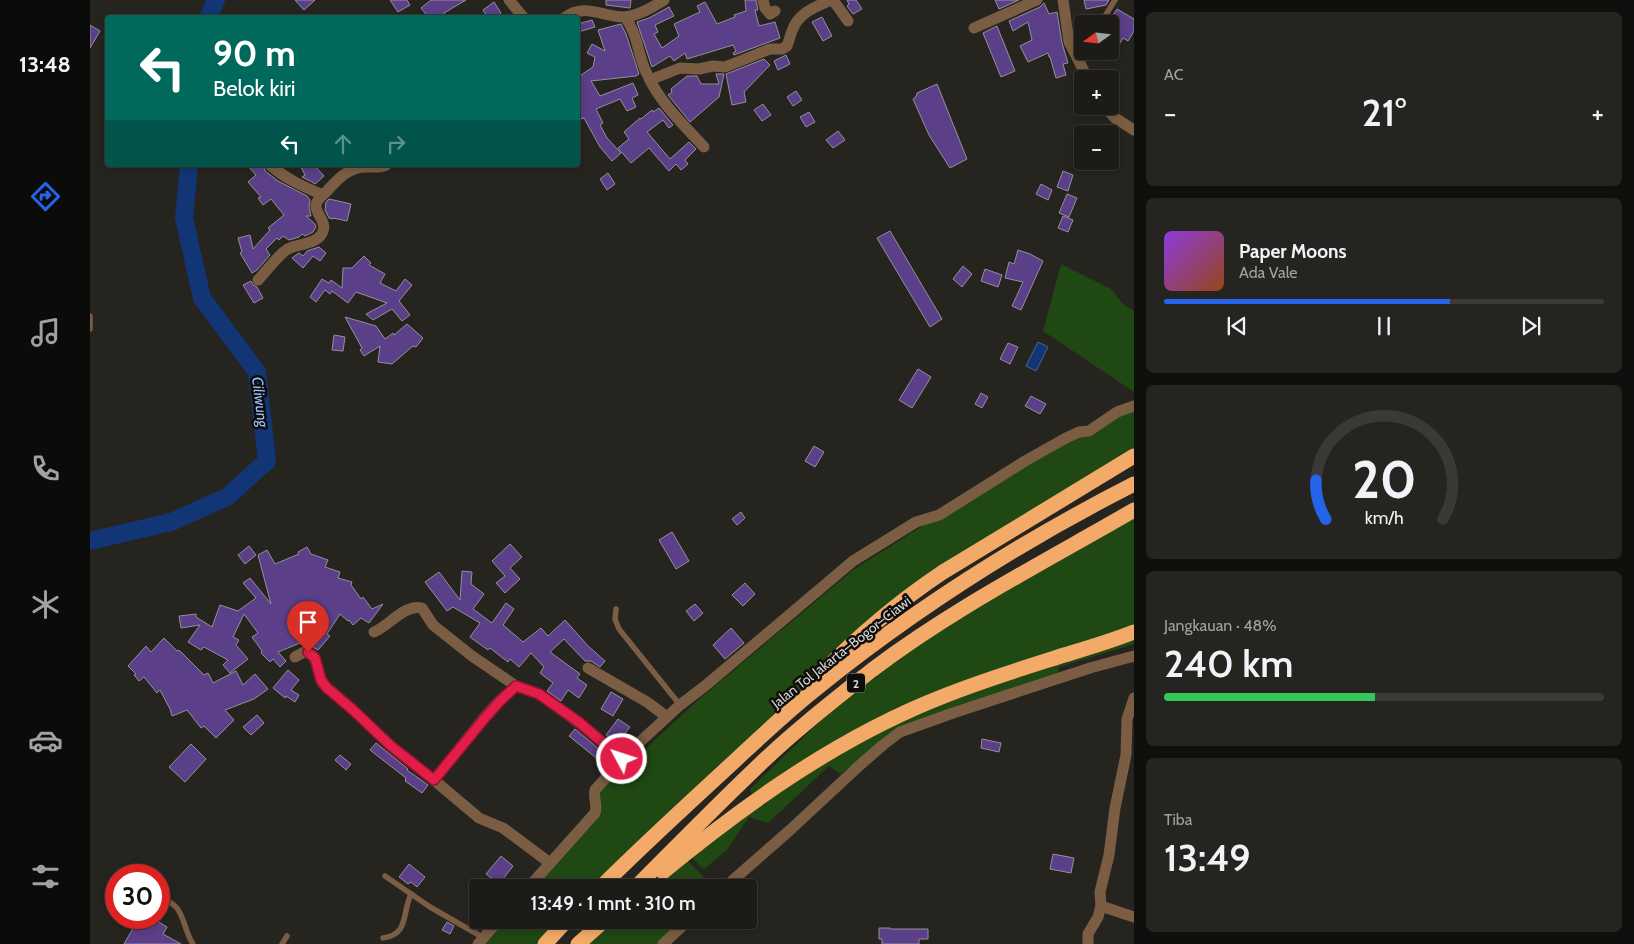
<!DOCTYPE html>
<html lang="id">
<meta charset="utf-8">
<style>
body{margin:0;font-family:Cabin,sans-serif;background:#252420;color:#f1f3f6;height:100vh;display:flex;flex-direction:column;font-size:19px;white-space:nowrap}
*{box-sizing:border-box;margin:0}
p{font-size:16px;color:#a0a1a1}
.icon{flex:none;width:28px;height:28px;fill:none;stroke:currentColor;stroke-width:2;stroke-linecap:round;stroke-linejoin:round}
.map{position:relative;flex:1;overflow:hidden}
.panel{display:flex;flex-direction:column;gap:12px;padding:12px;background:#0f0f0d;width:500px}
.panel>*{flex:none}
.banner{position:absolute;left:15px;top:15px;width:475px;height:152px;border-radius:5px;box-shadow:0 2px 8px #0003,0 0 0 1px #3a3936;background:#00695c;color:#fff;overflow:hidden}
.needle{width:32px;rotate:255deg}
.controls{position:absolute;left:984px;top:15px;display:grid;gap:10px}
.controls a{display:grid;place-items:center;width:45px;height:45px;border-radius:5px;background:#1c1b17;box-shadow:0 2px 8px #0003,0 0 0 1px #3a3936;font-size:25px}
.speed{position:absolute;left:15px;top:864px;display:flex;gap:10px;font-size:25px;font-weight:700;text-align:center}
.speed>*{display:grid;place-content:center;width:65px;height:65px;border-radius:50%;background:#1c1b17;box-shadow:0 2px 8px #0003,0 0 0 1px #3a3936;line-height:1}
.speed .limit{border:8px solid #d22;background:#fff;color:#111}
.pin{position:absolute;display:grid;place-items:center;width:42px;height:42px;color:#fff;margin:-51px -21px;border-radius:50% 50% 50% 0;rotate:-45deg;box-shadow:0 0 5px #0007}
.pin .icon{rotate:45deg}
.me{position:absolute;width:55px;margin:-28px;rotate:310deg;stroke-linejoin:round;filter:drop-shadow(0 0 4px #0008)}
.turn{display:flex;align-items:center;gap:18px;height:105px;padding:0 25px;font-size:22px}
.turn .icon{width:65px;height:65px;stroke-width:2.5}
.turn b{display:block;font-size:35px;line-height:42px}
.lanes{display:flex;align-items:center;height:48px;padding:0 25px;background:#0003;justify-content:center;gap:25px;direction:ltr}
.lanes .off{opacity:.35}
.big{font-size:38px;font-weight:600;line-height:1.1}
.panel .card{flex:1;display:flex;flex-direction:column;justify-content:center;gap:8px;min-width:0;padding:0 18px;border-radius:8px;background:#252420}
.panel .dial{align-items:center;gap:0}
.dial svg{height:130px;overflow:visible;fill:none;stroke:#3a3936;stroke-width:7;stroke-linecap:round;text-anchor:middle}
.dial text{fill:#f1f3f6;stroke:none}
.song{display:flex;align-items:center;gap:15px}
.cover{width:60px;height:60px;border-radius:8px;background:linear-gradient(135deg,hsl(270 70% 55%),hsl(20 70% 35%))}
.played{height:5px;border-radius:2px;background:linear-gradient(90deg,#2563eb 65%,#3a3936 65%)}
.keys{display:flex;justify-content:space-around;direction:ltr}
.heat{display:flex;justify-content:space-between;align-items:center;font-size:28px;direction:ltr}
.charge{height:8px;border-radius:4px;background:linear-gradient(90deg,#34c759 48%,#3a3936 0)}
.trip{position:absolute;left:379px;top:879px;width:288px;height:50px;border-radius:5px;background:#1c1b17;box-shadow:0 2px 8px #0003,0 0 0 1px #3a3936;font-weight:600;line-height:50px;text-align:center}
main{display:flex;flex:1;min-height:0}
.dock{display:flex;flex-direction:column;width:90px;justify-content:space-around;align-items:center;background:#0b0b09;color:#a0a1a1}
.dock .icon{width:35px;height:35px}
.dock .on{color:#2563eb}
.dock b{font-size:22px;color:#f1f3f6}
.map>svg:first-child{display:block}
</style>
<main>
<nav class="dock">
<b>13:48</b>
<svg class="icon on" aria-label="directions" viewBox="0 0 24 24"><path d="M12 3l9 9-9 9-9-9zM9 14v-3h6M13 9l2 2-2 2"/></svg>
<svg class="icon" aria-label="music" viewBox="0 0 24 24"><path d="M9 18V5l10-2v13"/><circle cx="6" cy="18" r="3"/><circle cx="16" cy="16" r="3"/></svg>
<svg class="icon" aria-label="phone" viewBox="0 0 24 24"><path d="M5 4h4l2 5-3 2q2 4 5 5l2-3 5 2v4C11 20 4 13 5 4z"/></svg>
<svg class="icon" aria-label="climate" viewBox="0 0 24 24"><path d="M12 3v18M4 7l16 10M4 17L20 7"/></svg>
<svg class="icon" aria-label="car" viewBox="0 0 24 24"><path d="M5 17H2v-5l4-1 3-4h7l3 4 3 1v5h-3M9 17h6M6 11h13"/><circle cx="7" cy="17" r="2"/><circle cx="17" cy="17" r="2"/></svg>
<svg class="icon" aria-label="filters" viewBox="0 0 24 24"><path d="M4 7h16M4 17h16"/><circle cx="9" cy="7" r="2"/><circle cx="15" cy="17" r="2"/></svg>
</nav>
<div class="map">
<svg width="1044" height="944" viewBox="0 0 1044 944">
<rect width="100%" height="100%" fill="#26241f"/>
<g fill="#1f4813">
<polygon points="971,264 1021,289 1033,304 1044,311 1044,392 953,331"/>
<polygon points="1044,406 1044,456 853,572 680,728 510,887 438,888 505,804 518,774 523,781 540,763 606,702 763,570 935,461"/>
<polygon points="1044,510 1044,644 969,667 966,679 813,729 750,774 739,766 678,823 659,817 636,851 614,869 596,853 666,801 660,789 783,670"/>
<polygon points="594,857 624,887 554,888"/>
<polygon points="409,920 477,920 455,944 388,944"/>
<polygon points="515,920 599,920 574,944 488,944"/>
</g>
<polygon fill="#123576" stroke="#4d6592" points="948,342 958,347 946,371 936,366"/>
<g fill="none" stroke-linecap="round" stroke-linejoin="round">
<g stroke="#123576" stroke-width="18">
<polyline points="118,18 126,0"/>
<polyline points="0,541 81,522 137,497 177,461 167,372 112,298 94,218 99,165"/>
</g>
</g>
<g fill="#5b3f88" stroke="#939198">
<polygon points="205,0 225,0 214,10"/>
<polygon points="300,0 317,0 320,5 308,12"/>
<polygon points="341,0 376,0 354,13 358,18 339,18 331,8"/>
<polygon points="516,0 541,0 540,8 516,5"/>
<polygon points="655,0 666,0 668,10 665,10 669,26 685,22 690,38 644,55 643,53 646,51 643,45 597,59 595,53 584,61 580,56 562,67 547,22 559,18 579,7 584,16 565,25 568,32 564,34 572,48 589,36 584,24 610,12 607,6 615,2 627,24 645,17 644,15 656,11"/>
<polygon points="757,0 766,0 772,9 763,14 757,6 759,4"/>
<polygon points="905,0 929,0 909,9"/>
<polygon points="994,0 1019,0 1016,5 996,9"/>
<polygon points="404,2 411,13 405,18 398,18 393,10"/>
<polygon points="954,3 959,14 967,12 972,43 978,63 973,64 976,75 966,78 960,57 959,57 958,53 938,62 930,46 942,40 938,22 923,31 919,21 950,7"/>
<polygon points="1027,9 1044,19 1044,31 1038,41 1033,38 1020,59 1020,20"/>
<polygon points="732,17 742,36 733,41 722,22"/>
<polygon points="502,20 505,27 488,32 488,24"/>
<polygon points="531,24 536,34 549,74 546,76 501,81 510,96 543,83 548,95 542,98 546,107 537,111 530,99 506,109 513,123 510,125 517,138 531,153 522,161 510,147 494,118 488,120 488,77 503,67 505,57 497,53 502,44 515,51 508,30"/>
<polygon points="0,25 10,31 0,48"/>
<polygon points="907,26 925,71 911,77 893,33"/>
<polygon points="696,55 700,64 688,70 684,61"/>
<polygon points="674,59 680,65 654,92 656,102 642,105 636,74"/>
<polygon points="626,74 634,74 629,97 600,122 578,95 582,92 581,89 597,76 607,76 611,84 629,84"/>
<polygon points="847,84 877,159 860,168 839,135 823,99 826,97 827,93"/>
<polygon points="706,91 712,100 703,106 697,97"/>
<polygon points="673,104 681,115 672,121 664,110"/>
<polygon points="569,108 583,125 579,128 573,120 557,132 580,159 599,142 606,149 595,160 598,164 591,170 586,164 579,171 559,148 541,163 528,148 539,139 534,132 550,118 551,119 562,110 563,112"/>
<polygon points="719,112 725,122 716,127 710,117"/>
<polygon points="748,131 755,140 743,148 736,140"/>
<polygon points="157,165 173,165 175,171 188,181 217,196 220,200 219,207 221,216 216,216 225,224 226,227 223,232 215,236 212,234 209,237 199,240 193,236 189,240 187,238 176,249 180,255 167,270 162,273 150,253 152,252 148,238 160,235 163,249 180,230 178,228 194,215 181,199 173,205 168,198 171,197 158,182 166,175"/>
<polygon points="210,165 224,165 234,176 225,184 222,182 212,177 215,175"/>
<polygon points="973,171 983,175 978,191 967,187"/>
<polygon points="518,173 525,184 517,190 510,179"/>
<polygon points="951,184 962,190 958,200 946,194"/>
<polygon points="977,194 987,198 979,217 969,213"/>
<polygon points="239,199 261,204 257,221 243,218 243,219 239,218 235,210 236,202"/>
<polygon points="973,216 983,220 978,232 968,228"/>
<polygon points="800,231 852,319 840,327 787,238"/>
<polygon points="229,247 236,253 230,261 223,256 213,268 202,258 209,253 213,256 217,251"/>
<polygon points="928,250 940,254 953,261 931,310 922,306 933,282 915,278 919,262 924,264"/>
<polygon points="274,256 281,263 279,265 295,274 290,283 306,291 315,279 322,285 309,301 320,315 312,321 302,309 283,320 276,314 297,303 266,292 258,303 242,291 240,294 235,290 226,302 220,297 232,279 239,283 241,280 252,288 253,268 262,268"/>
<polygon points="873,266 882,274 872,287 863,279"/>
<polygon points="895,269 912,275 908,287 891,281"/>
<polygon points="161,281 163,285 167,287 173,298 164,303 153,285"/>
<polygon points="255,317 286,326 295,339 303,333 304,335 317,324 333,338 326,347 323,346 302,364 288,362 290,346 274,356 270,350 272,348"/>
<polygon points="244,335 255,337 253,351 242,350"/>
<polygon points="918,343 928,347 920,364 910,359"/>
<polygon points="828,369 841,377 822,408 809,400"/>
<polygon points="891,393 898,397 892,408 885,404"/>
<polygon points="941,396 956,404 950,414 935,406"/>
<polygon points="724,446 734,452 725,467 715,461"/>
<polygon points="651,512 655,518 647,525 642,519"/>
<polygon points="582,532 599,561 586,569 569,540"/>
<polygon points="420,544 432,557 420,568 430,579 415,593 406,583 415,576 402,561"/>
<polygon points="159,546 166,555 155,564 148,555"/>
<polygon points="217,547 221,554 238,560 235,567 250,572 248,578 262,582 261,585 271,599 273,597 282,609 293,604 279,623 271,618 263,625 259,620 258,621 250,614 237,634 240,636 228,650 223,647 210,643 188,652 196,661 190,667 183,659 180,662 171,653 172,651 162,637 168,633 154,614 143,637 149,640 146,645 158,659 140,673 133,665 138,660 114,647 111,650 98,642 110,625 91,628 89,616 106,614 106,617 122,627 130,605 148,611 166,598 153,583 160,578 181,604 168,555 177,550 185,564 209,554 208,552"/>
<polygon points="372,571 382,572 381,584 394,594 383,609 402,623 416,603 424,609 413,625 433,642 451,628 458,636 475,620 498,646 515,661 510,667 501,661 495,661 474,639 460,652 490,674 487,678 497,685 489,698 478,690 471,701 457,691 463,683 450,673 454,667 441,653 429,667 420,659 418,662 400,648 398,650 380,637 390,623 363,607 357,611 335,582 349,572 370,600"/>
<polygon points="655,583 665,594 653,606 642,595"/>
<polygon points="605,604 613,613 604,621 596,611"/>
<polygon points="641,628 654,643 635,659 623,645"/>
<polygon points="74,638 87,651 88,650 91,652 114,675 118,673 123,683 146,671 153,685 165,674 178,689 164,699 135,710 144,720 126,738 114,726 111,728 97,710 82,716 80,709 70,690 67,693 54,677 49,681 44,675 46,674 38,666 56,646 61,652"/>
<polygon points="198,670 209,680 201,690 209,695 205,702 196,696 195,698 183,688"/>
<polygon points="521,692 533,699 523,716 511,709"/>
<polygon points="167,715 174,723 161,735 153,727"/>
<polygon points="528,719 540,727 527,744 516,735"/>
<polygon points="485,729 521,759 516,766 479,736"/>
<polygon points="892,739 911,743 909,752 891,748"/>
<polygon points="286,743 318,769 317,770 338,785 332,793 315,781 316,778 280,750"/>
<polygon points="101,744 116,759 95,782 79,767"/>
<polygon points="250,755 261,764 256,770 245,760"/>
<polygon points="963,854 984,858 981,873 960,869"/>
<polygon points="411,856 423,866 409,884 396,874"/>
<polygon points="319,864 335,877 327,887 321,882 318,884 309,877"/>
<polygon points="49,918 62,918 77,927 73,934 91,944 34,944"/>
<polygon points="357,922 364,926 360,934 352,930"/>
<polygon points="789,928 800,928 800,929 838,929 838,939 829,939 829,944 792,944 792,939 789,939"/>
</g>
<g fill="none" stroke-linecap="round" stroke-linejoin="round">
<g stroke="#7a5d43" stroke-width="5.5">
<polyline points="1010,24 1025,0"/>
<polyline points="982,44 983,39 992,35"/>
<polyline points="0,316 0,329"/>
<polyline points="526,609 525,619 529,629 590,705"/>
<polyline points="295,876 340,907 394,938"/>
<path d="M69,896C75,899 81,902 86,907C95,917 95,933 103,944"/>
<path d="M293,938C319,935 312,913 321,894"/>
<polyline points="192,944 197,936"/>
</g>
<g stroke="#7a5d43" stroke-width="11">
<polyline points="419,0 434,18"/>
<polyline points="673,0 675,8 680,14 685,11"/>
<polyline points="743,0 758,21"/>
<polyline points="973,0 979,42 998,79"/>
<path d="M535,17C549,36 547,54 557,74C570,103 593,124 614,147"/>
<path d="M474,18C494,2 512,17 535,17C548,16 563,7 574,0"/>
<polyline points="884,28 947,0"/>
<path d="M560,80L590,68L609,69L623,66L635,67L680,49H692L697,46C699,41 700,36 702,31C708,13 725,7 741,0"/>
<polyline points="1014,106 1025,118 1044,130"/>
<path d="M180,165C196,179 214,187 233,195"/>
<path d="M168,280C175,273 191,251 200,248C209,244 225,244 231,235C239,224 227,216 226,207C225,201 233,195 237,191C248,179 259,166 278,167C284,167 290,168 296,165"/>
<path d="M284,632C299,626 314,604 332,608L343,625L382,656L426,686L449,694L489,723L533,759"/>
<polyline points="205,657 214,652 221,654 226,661 229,674 233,684 262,709 301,746 344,780 389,818 413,828 460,863"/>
<polyline points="498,668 557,702 577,717"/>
<polyline points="344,780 393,719 409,701 426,686"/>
<path d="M438,888L505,813C508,806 503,798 505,790L539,752L590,705L615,686L763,561L826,522L849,515L935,461L976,438L989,432L999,431L1027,412L1044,406"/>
<polyline points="634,888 699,831 770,765 793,745 810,732 863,713 1000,668 1044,656"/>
<polyline points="1011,906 1044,917"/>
<polyline points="388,944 409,920"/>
<polyline points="573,944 599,920"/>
<polyline points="998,944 998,934 1008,917 1011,906 1010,892 1019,855 1025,808 1036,755 1037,719 1044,698"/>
</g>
<g stroke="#f3aa68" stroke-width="15">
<path d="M731,674C768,636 808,602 853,572L1044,456"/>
<path d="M573,872C658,802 751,736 854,696C891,681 930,669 968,657C994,649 1019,642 1044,632"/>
<path d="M510,888C547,851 585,816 623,781C657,750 690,717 727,688C825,609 932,541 1044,484"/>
<path d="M545,888C585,848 625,807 666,768C702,733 743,701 782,670C864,608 956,561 1044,510"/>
<polyline points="455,944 477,920"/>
<polyline points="488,944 515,920"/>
</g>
</g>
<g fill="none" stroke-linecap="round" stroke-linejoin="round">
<g stroke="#92132f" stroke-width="12">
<polyline id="route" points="218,652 225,658 231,680 237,688 262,709 301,746 344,780 394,719 409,702 426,686 449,694 490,723 532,759"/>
</g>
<use href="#route" stroke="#e11d48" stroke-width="9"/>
</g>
<g text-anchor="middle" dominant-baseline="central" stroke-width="5" stroke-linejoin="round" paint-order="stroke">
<rect fill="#0e0d0b" stroke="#9b9a97" stroke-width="1" x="757" y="673.5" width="18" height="19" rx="4"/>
<g font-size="12" font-weight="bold" fill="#d8d6d3">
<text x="766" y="683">2</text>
</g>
<g font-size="14" fill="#d8d6d3" stroke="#0e0d0b">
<text transform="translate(751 652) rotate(-38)">Jalan Tol Jakarta–Bogor–Ciawi</text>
</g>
<g font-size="15" font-style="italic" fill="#a1c2fc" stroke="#0e0d0b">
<text transform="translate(170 402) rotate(83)">Ciliwung</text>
</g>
</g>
</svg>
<div class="controls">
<a><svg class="needle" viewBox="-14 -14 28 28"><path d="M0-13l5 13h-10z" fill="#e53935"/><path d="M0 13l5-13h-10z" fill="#a0a1a1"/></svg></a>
<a>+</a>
<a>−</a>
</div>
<div class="speed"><div class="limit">30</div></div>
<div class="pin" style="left:218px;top:652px;background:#d93025"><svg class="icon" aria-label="arrive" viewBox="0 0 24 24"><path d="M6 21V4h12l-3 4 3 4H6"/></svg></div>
<svg class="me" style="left:532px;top:759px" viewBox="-20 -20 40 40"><circle r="17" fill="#e11d48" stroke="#fff" stroke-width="3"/><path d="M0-11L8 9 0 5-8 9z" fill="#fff"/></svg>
<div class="trip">13:49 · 1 mnt · 310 m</div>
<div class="banner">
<div class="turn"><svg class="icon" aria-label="left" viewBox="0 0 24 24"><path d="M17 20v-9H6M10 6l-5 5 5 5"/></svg><div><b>90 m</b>Belok kiri</div></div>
<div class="lanes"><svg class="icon" aria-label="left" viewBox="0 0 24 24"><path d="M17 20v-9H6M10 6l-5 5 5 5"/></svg><svg class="icon off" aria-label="ahead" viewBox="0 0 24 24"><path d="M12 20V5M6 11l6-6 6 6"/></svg><svg class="icon off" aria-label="right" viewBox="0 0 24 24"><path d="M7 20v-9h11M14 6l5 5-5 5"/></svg></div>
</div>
</div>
<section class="panel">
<div class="card"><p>AC</p>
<div class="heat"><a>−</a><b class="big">21°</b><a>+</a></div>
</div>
<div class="card">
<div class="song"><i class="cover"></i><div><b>Paper Moons</b><p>Ada Vale</p></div></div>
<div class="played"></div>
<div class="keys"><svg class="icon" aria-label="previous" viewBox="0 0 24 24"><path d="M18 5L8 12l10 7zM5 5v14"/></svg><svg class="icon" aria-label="pause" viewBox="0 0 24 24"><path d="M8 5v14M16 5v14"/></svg><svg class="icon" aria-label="next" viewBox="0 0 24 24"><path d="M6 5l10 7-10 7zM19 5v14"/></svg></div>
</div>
<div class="card dial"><svg viewBox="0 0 100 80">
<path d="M14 69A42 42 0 1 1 86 69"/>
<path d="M14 69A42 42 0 0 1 8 45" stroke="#2563eb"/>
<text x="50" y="56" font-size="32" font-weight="700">20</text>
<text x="50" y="72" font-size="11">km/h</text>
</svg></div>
<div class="card"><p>Jangkauan · 48%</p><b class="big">240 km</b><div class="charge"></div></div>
<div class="card"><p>Tiba</p><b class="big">13:49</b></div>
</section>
</main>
